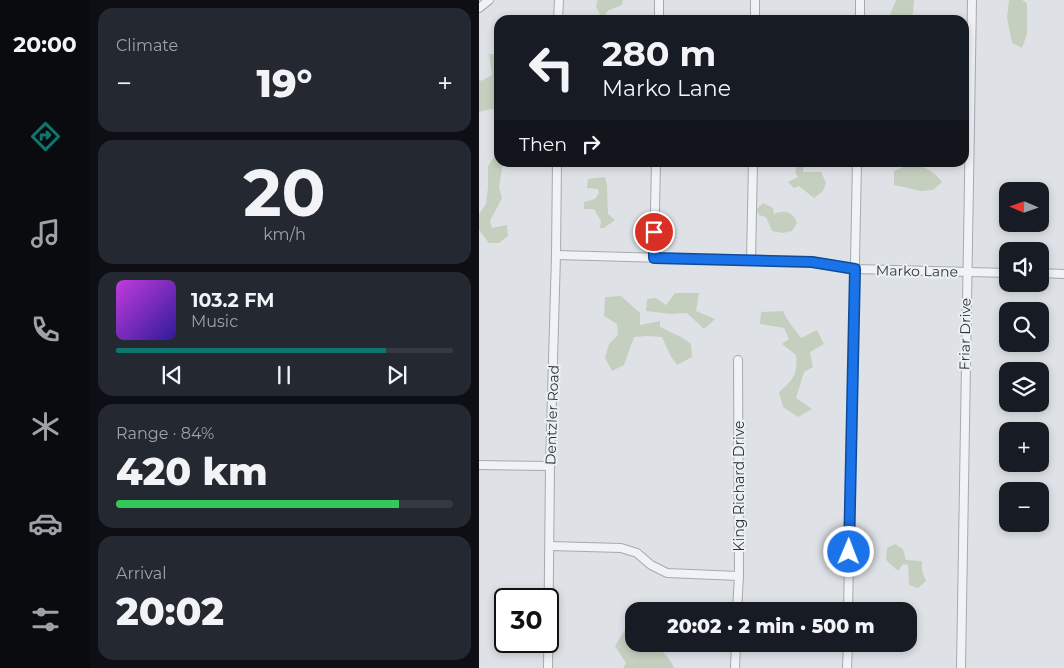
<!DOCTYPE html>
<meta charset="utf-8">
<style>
body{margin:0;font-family:Montserrat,sans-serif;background:#242831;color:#f1f3f6;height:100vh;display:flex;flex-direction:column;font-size:19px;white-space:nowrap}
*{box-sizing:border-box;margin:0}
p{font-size:16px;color:#9ea1a6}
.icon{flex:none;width:28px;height:28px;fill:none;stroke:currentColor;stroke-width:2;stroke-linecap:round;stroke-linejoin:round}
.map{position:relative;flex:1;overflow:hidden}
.drawer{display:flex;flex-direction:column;gap:8px;padding:8px;background:#0d0f14;width:389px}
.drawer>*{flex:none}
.guide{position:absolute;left:15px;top:15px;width:475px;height:152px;border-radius:15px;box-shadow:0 2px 8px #0003;background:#171b24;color:#f1f3f6;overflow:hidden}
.needle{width:32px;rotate:272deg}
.controls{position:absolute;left:520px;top:182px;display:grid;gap:10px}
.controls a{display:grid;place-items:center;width:50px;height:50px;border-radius:10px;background:#171b24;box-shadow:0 2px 8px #0003;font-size:25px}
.speed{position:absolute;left:15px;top:588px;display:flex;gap:10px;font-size:25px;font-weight:700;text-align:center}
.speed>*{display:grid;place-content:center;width:65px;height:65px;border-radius:50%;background:#171b24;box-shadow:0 2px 8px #0003;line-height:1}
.speed .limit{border:2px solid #111;border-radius:8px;background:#fff;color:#111}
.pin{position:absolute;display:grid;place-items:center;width:42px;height:42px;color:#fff;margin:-21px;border:2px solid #fff;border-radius:50%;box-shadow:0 1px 5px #0007}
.me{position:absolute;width:55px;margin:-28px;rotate:1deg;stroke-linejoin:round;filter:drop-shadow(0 0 4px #0008)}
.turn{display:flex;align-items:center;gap:18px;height:105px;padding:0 25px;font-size:22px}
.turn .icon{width:65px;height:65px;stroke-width:2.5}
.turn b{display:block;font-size:35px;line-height:42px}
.then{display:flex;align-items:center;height:48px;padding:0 25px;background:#0003;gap:10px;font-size:19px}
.big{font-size:38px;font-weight:800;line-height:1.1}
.drawer .widget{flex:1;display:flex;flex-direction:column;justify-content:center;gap:8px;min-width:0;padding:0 18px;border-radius:15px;background:#242831}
.drawer .dial{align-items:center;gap:0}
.dial b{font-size:65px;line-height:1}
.song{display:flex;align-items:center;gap:15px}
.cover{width:60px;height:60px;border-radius:8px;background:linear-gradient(135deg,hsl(290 70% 55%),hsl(250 70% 35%))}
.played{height:5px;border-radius:2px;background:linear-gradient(90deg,#0f766e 80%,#363941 80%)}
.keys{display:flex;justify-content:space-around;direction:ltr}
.heat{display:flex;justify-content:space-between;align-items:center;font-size:28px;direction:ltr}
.charge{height:8px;border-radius:4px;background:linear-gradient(90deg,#34c759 84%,#363941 0)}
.trip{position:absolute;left:146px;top:602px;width:292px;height:50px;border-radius:15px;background:#171b24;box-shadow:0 2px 8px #0003;font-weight:800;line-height:50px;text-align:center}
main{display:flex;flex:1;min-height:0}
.tab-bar{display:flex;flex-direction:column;width:90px;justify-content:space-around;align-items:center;background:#090b0e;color:#9ea1a6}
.tab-bar .icon{width:35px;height:35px}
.tab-bar .on{color:#0f766e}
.tab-bar b{font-size:22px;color:#f1f3f6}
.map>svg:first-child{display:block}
</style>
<main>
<nav class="tab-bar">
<b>20:00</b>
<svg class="icon on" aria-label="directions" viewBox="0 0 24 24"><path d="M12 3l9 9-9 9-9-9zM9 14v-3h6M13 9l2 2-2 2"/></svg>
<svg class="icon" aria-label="music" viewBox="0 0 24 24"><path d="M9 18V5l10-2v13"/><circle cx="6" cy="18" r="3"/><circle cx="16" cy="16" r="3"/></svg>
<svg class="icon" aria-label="phone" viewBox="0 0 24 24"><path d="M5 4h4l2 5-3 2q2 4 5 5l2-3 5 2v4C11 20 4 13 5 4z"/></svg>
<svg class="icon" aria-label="climate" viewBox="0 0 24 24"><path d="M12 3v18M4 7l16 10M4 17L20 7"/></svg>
<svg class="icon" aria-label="car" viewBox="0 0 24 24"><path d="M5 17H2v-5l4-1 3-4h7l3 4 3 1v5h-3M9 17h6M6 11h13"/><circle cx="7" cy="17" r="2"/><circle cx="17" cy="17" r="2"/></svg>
<svg class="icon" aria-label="filters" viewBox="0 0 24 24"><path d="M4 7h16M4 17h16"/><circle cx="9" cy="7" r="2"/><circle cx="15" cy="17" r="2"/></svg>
</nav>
<section class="drawer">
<div class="widget"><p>Climate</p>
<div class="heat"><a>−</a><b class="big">19°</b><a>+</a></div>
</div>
<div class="widget dial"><b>20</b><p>km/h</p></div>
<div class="widget">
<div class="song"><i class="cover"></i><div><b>103.2 FM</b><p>Music</p></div></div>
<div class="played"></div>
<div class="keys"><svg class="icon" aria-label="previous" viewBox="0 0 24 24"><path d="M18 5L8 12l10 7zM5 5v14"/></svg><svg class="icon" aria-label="pause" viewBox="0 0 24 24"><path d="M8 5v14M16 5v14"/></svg><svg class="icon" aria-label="next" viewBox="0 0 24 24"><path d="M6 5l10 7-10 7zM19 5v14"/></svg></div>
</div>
<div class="widget"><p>Range · 84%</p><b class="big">420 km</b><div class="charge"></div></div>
<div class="widget"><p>Arrival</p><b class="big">20:02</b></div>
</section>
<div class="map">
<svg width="586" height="668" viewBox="0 0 586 668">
<rect width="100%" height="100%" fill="#dee2e6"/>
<g fill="#c5cfbf">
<polygon points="120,0 144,0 143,5 130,10 127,13 129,20 118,20 118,17 121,14 117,7 118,1"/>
<polygon points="417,0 435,0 434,13 431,20 414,20 411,15"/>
<polygon points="530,0 543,0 548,3 548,34 543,48 533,43 528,18"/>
<polygon points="10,54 20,54 20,79 16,83 20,91 20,110 12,109 0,112 0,79 2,81 13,75"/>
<polygon points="18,141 20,141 20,162 24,163 20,187 23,198 11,221 13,228 28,225 29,236 20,243 10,243 0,230 0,214 7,204 9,188 9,166 16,156"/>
<polygon points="325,163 324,172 342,172 347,183 344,191 335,198 320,186 315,188 309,182 319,177 316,172 319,163"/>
<path d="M427,166C445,165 452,169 463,182L454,190L442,191L415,185V171Z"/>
<polygon points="126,177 128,185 129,214 136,220 125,228 121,228 122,221 115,209 105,209 105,202 116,199 120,193 119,189 108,188 109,179"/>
<path d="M284,203L294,208L295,214C306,209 314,212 318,223L313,231L304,233L293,231L287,217L280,215L277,210Z"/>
<polygon points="196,293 220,293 217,311 236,319 225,329 208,313 193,314 167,311 168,299 177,298 187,305"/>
<polygon points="142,296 161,313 161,325 181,321 181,327 204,338 212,344 213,357 198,365 191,355 183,337 168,336 155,337 145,365 133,371 126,358 130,344 139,335 138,324 125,316 126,297"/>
<path d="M304,311C308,321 315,328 322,338L338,330L345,344L331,352L334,367L325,372L317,398L333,409L319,417L304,407L300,392C314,380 319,375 317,355L303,344L310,339L305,328L281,324L282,312Z"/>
<polygon points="416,544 424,549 427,560 443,561 443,571 447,581 439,588 430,585 429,565 424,564 419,571 407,560 408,548"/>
<path d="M146,630L155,631V644C160,644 167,643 172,644C181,647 192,659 195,668H144L147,663L136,646Z"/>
</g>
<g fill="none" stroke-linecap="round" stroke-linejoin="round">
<g stroke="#a4aab0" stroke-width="10">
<g id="minor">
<polyline points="0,8 10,0"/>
<polyline points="79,20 80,0"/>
<polyline points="180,20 180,0"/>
<polyline points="276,20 276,0"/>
<polyline points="381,20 381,0"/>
<polyline points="77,255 333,262 376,269 529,273"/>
<polyline points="175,258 177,162"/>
<polyline points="272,260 274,162"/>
<polyline points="561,273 586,274"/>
<polyline points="0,465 71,466"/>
<polyline points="71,546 142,548 158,553 172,565 188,573 260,576"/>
<polyline points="258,611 260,576 259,360"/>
<polyline points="369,611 378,162"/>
<polyline points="69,668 71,466 77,255 78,162"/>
<polyline points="256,668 257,644"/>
<polyline points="368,668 369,644"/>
<polyline points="482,668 493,0"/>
</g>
</g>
<use href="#minor" stroke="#f0f2f5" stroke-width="8"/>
</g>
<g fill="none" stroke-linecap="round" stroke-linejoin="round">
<g stroke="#114b97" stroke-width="12">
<polyline id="route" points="175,232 175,258 333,262 376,269 370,552"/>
</g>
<use href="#route" stroke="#1a73e8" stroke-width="9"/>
</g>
<g text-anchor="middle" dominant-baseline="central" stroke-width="4" stroke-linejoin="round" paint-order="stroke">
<g font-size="14" fill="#28323c" stroke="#edf1f4">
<text transform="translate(438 271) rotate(1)">Marko Lane</text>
<text transform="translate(486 334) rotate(-89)">Friar Drive</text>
<text transform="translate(73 415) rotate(-88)">Dentzler Road</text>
<text transform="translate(260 486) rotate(-90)">King Richard Drive</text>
</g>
</g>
</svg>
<div class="controls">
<a><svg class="needle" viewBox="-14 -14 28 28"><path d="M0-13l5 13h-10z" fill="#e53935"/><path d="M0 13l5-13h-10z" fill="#9ea1a6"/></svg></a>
<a><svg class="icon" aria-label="sound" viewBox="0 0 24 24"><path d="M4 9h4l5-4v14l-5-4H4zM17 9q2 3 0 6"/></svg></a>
<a><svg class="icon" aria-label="search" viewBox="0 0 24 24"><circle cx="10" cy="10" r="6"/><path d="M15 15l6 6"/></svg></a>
<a><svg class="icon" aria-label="layers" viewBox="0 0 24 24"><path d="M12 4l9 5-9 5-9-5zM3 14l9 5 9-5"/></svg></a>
<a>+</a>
<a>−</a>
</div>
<div class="speed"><div class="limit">30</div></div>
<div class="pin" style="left:175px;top:232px;background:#d93025"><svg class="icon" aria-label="arrive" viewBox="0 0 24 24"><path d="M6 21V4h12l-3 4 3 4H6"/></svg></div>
<svg class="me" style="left:370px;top:552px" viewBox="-20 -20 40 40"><circle r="17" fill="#1a73e8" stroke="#fff" stroke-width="3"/><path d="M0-11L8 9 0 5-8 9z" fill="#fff"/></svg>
<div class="trip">20:02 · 2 min · 500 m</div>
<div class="guide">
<div class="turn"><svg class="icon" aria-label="left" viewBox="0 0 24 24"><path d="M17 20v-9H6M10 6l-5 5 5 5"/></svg><div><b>280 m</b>Marko Lane</div></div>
<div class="then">Then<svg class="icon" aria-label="right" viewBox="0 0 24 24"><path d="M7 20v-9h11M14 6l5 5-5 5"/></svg></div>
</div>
</div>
</main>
